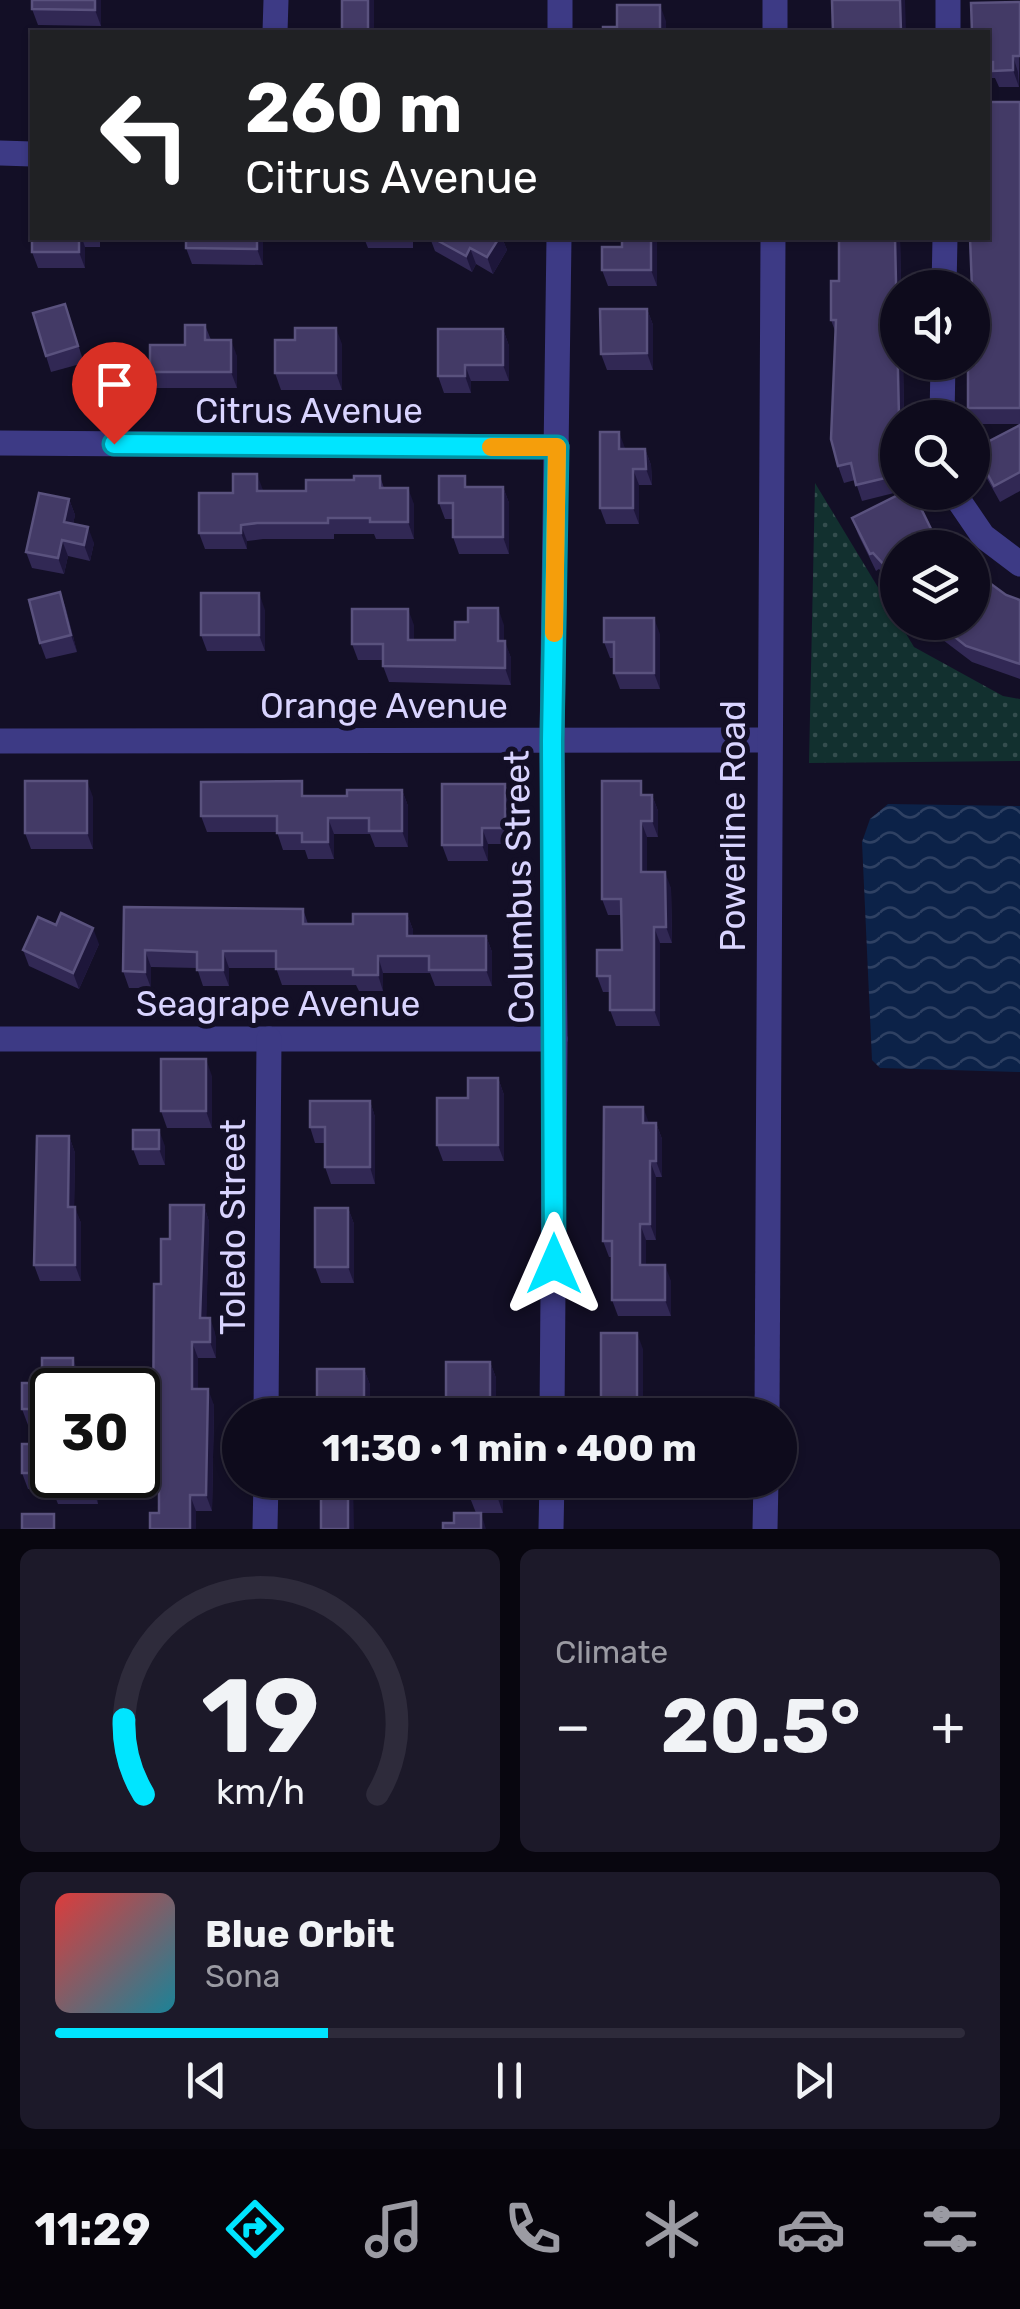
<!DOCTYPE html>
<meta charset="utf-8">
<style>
body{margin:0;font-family:Rubik,sans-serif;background:#1c1929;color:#f1f3f6;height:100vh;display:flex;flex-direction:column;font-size:38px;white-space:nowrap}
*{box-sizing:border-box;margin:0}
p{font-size:32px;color:#9b9ba3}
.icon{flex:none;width:55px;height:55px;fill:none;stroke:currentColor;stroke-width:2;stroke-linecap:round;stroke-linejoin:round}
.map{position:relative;height:1529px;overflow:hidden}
.sheet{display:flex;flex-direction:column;gap:20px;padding:20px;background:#08060f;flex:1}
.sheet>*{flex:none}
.hud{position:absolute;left:30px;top:30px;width:960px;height:210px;border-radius:0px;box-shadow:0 2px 8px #0004,0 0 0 2px #2e2b3b;background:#202124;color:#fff;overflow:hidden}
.controls{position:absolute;left:880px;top:270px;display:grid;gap:20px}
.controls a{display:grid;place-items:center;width:110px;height:110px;border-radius:50%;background:#0e0b1c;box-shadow:0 2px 8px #0004,0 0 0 2px #2e2b3b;font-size:50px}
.speed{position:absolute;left:30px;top:1368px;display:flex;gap:20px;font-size:50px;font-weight:700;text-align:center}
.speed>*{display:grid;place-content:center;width:130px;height:130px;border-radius:50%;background:#0e0b1c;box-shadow:0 2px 8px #0004,0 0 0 2px #2e2b3b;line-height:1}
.speed .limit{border:5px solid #111;border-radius:15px;background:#fff;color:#111}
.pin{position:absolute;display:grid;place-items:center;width:85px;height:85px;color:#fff;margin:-102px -42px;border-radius:50% 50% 50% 0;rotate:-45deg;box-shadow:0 0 10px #0007}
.pin .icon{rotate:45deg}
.me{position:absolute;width:110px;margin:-55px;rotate:0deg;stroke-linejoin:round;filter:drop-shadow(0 0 8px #0008)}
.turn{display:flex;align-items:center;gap:35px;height:210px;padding:0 50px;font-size:45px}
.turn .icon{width:130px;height:130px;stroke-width:2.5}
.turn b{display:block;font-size:70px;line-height:85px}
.big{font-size:75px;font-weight:700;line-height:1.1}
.sheet .widget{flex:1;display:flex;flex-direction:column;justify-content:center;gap:15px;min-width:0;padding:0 35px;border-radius:15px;background:#1c1929}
.sheet .dial{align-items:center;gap:0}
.dial svg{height:260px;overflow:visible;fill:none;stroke:#2e2b3b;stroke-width:7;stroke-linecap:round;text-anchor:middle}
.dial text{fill:#f1f3f6;stroke:none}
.song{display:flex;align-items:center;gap:30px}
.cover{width:120px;height:120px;border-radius:15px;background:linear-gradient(135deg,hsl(0 70% 55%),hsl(190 70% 35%))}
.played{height:10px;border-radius:5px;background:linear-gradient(90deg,#00e5ff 30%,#2e2b3b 30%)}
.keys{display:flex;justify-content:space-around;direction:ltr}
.heat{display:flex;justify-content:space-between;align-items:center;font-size:55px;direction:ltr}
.sheet .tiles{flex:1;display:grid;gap:20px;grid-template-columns:1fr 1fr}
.widget:last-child{grid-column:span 2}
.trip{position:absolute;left:222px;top:1398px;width:575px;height:100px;border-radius:50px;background:#0e0b1c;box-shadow:0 2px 8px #0004,0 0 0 2px #2e2b3b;font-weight:700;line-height:100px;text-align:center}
.dock{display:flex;height:160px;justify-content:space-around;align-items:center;background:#06040b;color:#9b9ba3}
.dock .icon{width:70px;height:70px}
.dock .selected{color:#00e5ff}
.dock b{font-size:45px;color:#f1f3f6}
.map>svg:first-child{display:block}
</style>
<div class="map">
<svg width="1020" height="1529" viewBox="0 0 1020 1529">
<defs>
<pattern id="grass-dots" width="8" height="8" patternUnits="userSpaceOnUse" patternTransform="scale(2.5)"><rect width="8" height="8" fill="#12302f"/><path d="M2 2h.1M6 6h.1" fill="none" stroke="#344d4e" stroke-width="1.8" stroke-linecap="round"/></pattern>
<pattern id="water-waves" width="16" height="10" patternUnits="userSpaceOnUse" patternTransform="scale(2.5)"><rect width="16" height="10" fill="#0c2248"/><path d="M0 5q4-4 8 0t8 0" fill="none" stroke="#2f4163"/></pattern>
</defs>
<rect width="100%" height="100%" fill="#130f26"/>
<polygon fill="url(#grass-dots)" points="815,483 914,647 1003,696 1020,699 1020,761 809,763"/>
<polygon fill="url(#water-waves)" points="888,804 1020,806 1020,1072 880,1068 872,1060 862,842 870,819"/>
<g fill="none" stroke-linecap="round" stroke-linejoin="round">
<g stroke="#3d3a85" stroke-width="25">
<polyline points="275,32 276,0"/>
<polyline points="560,32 560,0"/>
<polyline points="775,32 775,0"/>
<polyline points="948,32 948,0"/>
<polyline points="0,153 32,154"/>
<polyline points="944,288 945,238"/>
<polyline points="942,418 943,362"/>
<polyline points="0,443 557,447"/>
<polyline points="953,492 983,536 1020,564"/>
<polyline points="0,741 768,740"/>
<polyline points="0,1039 555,1039"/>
<polyline points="266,1415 269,1039"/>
<polyline points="552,1415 555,1039 552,741 559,238"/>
<polyline points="767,1415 773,238"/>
<polyline points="265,1529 266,1480"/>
<polyline points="551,1529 552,1480"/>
<polyline points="765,1529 766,1480"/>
</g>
</g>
<g fill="#312854">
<polygon points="32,0 101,0 101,26 38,25 32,9"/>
<polygon points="1020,2 1019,87 999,87 995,78 988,78 988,32"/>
<polygon points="1020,102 1020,424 974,424 968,408"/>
<polygon points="32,238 100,238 100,247 85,247 85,268 38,268 32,252"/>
<polygon points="130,238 161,238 161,239 131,239"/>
<polygon points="263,238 263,265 192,264 186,248"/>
<polygon points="364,238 413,238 413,248 368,248"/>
<polygon points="430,238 502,238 507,250 493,274 476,264 472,272 435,251"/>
<polygon points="657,238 657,286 608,286 602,270 622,247"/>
<polygon points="900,238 901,288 898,288 898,362 903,362 904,418 898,418 898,492 862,501 855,480 844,483 838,466 835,331 831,320 839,281"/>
<polygon points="65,304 84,363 51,372 46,356"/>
<polygon points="647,309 653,325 653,370 607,370 601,354"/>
<polygon points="205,325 211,340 237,356 237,388 156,388 150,372 185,345"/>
<polygon points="503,329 509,346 509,381 471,381 471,393 444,393 438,376"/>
<polygon points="342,344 342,390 281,390 275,373"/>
<polygon points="1020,425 1020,491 1000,502 980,466 974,449"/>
<polygon points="625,449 645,449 651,465 652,485 639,485 639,524 606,524 600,508"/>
<polygon points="380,476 384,488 414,504 414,539 376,539 374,534 334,534 334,539 263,539 247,541 247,549 205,549 199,533 233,493 306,491 354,480"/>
<polygon points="469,487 503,487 509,503 509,554 459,554 453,537 453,519 445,519 439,503"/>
<polygon points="69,499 75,515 73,524 94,543 90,561 68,556 64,574 32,568 26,552"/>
<polygon points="852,518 933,533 898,548 898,589 879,569 876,571 858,534"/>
<polygon points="60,592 66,609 77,652 46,659 40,643"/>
<polygon points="1006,595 1020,600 1020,679 972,662 939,637 934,622 972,622"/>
<polygon points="265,610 265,651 207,651 201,635"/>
<polygon points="414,625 414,640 455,640 504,625 504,641 511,658 511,685 389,682 383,666 383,660 358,660 352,644"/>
<polygon points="660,634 660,689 620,689 614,673 614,658 610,658 604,642"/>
<polygon points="505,784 511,800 511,844 488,844 488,861 448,861 442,845"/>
<polygon points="402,790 408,806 408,847 375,847 370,834 334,834 334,859 308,859 305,850 283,850 277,832 207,832 201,816 307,796 347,796"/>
<polygon points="646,795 652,795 658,811 658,837 647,837 647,872 671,888 672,943 660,943 660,1026 616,1026 610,1010 610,992 603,992 597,976 622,950 621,915 608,915 602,899"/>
<polygon points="93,797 93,849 31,849 25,833"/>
<polygon points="124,907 303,909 308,924 353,924 407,914 413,930 413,936 486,936 492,952 492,986 435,986 430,973 383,973 383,991 359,991 356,985 282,985 276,968 229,968 229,986 203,986 197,968 151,967 151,988 129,988 123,971"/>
<polygon points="99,944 79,989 29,966 23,950"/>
<polygon points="212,1076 212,1128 167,1128 161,1111"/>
<polygon points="498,1078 504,1095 504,1161 443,1161 437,1145 468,1098"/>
<polygon points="370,1101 375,1117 375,1184 331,1184 325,1167 325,1143 315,1143 310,1127"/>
<polygon points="649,1123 656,1123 662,1139 662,1177 656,1177 656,1240 646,1240 646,1265 671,1281 671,1316 618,1316 612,1300 612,1257 609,1257 603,1241"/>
<polygon points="69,1136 75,1153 74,1207 81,1223 81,1281 40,1281 34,1265"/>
<polygon points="165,1146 165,1165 139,1165 133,1149"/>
<polygon points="204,1205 209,1222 206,1318 216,1335 216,1358 198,1358 198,1389 214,1405 212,1511 196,1511 196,1529 159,1513 159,1472 151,1472 145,1456 153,1436 161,1284 170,1239"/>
<polygon points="348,1208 354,1224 354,1283 321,1283 315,1267"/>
<polygon points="490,1362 496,1378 496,1415 452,1414 446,1398"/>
<polygon points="364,1369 370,1385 370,1415 317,1415"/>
<polygon points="42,1383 52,1390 52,1425 28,1425 22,1409"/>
<polygon points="22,1444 98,1475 98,1504 58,1504 52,1489 28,1489 22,1473"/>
<polygon points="463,1480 503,1480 503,1513 476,1513"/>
<rect x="613" y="1480" width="29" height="2"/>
</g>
<g fill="#1d163a">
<polygon points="95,0 101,0 101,26 95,10"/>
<rect x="368" y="0" width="6" height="32"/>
<polygon points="900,0 905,0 906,32 901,32"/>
<polygon points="660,5 666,21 666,32 660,32"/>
<polygon points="1013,56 1018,72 1019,87 1013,70"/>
<polygon points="79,238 82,238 85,247 85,268 79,252"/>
<polygon points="257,238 263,238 263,265 257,249"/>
<polygon points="499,238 502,238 507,250 493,274 487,257"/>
<polygon points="651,238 657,238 657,286 651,270"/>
<polygon points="895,238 900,238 901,288 898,288 898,355"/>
<polygon points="470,248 476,264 472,272 466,256"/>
<polygon points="647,309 653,325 653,370 647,353"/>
<polygon points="336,328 342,344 342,390 336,373"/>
<polygon points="503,329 509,346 509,381 503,365"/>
<polygon points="231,340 237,356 237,388 231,372"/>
<polygon points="898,362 903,362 904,418 899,418"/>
<polygon points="465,365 471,381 471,393 465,376"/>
<polygon points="619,432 625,448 625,465 619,449"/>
<polygon points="645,449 651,465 652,485 646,469"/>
<polygon points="633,469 639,485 639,524 633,508"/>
<polygon points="257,474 263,490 263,507 257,491"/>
<polygon points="503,487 509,503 509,554 503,537"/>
<polygon points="408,488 414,504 414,539 408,522"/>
<polygon points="69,499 75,515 70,538 64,522"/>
<polygon points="241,525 247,541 247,549 241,533"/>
<polygon points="88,527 94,543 90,561 84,545"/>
<polygon points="62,540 68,556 64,574 58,558"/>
<polygon points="60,592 66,609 77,652 71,635"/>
<polygon points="259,593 265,610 265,651 259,635"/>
<polygon points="498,608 504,625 504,658 498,641"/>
<polygon points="408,609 414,625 414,657 408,640"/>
<polygon points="654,618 660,634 660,689 654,673"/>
<polygon points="505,641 511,658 511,685 505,668"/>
<polygon points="87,781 93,797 93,849 87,833"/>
<polygon points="505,784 511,800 511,844 505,828"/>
<polygon points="402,790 408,806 408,847 402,831"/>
<polygon points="652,795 658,811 658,837 652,821"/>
<polygon points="328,818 334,834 334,859 328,842"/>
<polygon points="641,821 647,837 647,889 641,872"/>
<polygon points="482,828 488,844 488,861 482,845"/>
<polygon points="665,872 671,888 672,943 666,927"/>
<polygon points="407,914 413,930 413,952 407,936"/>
<polygon points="654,927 660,943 660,1026 654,1010"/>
<polygon points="93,928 99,944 79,989 73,973"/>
<polygon points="486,936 492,952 492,986 486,970"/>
<polygon points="145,950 151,967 151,988 145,972"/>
<polygon points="223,951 229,968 229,986 223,970"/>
<polygon points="378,956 383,973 383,991 378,975"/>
<polygon points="206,1059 212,1076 212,1128 206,1111"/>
<polygon points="498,1078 504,1095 504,1161 498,1145"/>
<polygon points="370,1101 375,1117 375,1184 370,1167"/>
<polygon points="643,1107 649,1123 643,1123"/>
<polygon points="656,1123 662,1139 662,1177 656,1161"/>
<polygon points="159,1130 165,1146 165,1165 159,1149"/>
<polygon points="69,1136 75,1153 74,1223 68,1207"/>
<polygon points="650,1161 656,1177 656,1240 650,1224"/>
<polygon points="204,1205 209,1222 206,1335 200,1318"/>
<polygon points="75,1207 81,1223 81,1281 75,1265"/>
<polygon points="348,1208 354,1224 354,1283 348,1267"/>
<polygon points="640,1224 646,1240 646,1281 640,1265"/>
<polygon points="665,1265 671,1281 671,1316 665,1300"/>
<polygon points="210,1318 216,1335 216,1358 210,1342"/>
<polygon points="637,1333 643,1349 643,1415 637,1415"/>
<polygon points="192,1342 198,1358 198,1405 192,1389"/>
<polygon points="73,1358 79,1374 79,1390 73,1375"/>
<polygon points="490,1362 496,1378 496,1415 490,1415"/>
<polygon points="364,1369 370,1385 370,1415 365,1415 364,1412"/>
<polygon points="208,1389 214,1405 212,1511 206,1495"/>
<polygon points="93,1475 98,1475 98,1504 93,1488"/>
<polygon points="348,1480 353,1480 354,1529 348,1529"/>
<polygon points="497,1480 503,1480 503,1513 497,1496"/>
<polygon points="190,1495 196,1511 196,1529 190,1529"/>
<polygon points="481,1513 486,1529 481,1529"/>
</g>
<g fill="#433a66" stroke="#5a527e" stroke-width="2.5">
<polygon points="32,0 95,0 95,10 32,9"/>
<polygon points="342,0 368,0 368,31 387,32 338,32 342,31"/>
<polygon points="832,0 900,0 901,32 833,32"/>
<polygon points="1020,2 1020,56 1013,56 1013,70 993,71 993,62 988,62 988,32 972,32 971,3"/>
<polygon points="617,5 660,5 660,32 603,32 603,27 617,27"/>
<polygon points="988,102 1020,102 1020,408 968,408 968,364 975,364 970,238 988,238"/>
<polygon points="32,186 32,238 79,238 79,252 32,252"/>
<polygon points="186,238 257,238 257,249 186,248"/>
<polygon points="433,238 499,238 487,257 470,248 466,256"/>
<polygon points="622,238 651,238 651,270 602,270 602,247 622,247"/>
<polygon points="839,238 895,238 899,418 898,418 898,425 893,425 898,442 898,475 856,485 851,463 838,466 831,439 836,320 831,320 831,281 839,281"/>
<polygon points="65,304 78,346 46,356 33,313"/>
<polygon points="600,309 647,309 647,353 601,354"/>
<polygon points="185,325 205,325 205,340 231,340 231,372 150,372 150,345 185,345"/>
<polygon points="295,328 336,328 336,373 275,373 275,340 295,340"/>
<polygon points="438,329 503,329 503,365 465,365 465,376 438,376"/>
<polygon points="1020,425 1020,472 994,486 974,449"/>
<polygon points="600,432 619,432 619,449 645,449 646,469 633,469 633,508 600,508"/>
<polygon points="233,474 257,474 257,491 306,491 306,480 354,480 354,476 380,476 380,488 408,488 408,522 370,522 370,518 328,518 328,523 257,523 241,525 241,533 199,533 199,493 233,493"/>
<polygon points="439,476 465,476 465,487 503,487 503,537 453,537 453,503 439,503"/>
<polygon points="904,492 913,492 933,533 947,548 898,548 898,580 873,553 870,554 852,518"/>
<polygon points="39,493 69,499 64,522 88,527 84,545 62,540 58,558 26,552"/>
<polygon points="972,570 1006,595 1020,600 1020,664 966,646 936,622 972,622"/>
<polygon points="60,592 71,635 40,643 29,600"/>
<rect x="201" y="593" width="58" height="42"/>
<polygon points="468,608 498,608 498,641 505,641 505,668 383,666 383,644 352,644 352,609 408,609 408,640 455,640 455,622 468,622"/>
<polygon points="604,618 654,618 654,673 614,673 614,642 604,642"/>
<rect x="25" y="781" width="62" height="52"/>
<polygon points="302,781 302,796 347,796 347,790 402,790 402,831 369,831 369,818 328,818 328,842 302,842 302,833 277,833 277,816 201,816 201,782"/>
<polygon points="602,781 641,781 641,795 652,795 652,821 641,821 641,872 665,872 666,927 654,927 654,1010 610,1010 610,976 597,976 597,950 622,950 621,899 602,899"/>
<polygon points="442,784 505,784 505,828 482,828 482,845 442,845"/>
<polygon points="124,907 303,909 303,924 353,924 353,914 407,914 407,936 486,936 486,970 429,970 429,956 378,956 378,975 353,975 353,969 276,969 276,951 223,951 223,970 197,970 197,952 145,950 145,972 123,971"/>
<polygon points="61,913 93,928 73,973 23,950 38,917 56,925"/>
<rect x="161" y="1059" width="45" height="52"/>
<polygon points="468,1078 498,1078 498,1145 437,1145 437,1098 468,1098"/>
<polygon points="310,1101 370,1101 370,1167 325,1167 325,1127 310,1127"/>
<polygon points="604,1107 643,1107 643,1123 656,1123 656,1161 650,1161 650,1224 640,1224 640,1265 665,1265 665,1300 612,1300 612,1241 603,1241"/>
<rect x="133" y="1130" width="26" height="19"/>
<polygon points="37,1136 69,1136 68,1207 75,1207 75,1265 34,1265"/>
<polygon points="170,1205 204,1205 200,1318 210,1318 210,1342 192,1342 192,1389 208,1389 206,1495 190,1495 190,1529 150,1529 150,1513 159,1513 159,1456 145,1456 145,1436 153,1436 154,1284 161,1284 161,1239 170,1239"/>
<rect x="315" y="1208" width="33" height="59"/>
<polygon points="601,1333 637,1333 637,1415 596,1415 596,1413 601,1413"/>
<polygon points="42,1358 73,1358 73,1375 85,1375 85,1390 52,1390 52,1409 22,1409 22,1383 42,1383"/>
<polygon points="446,1362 490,1362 490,1415 457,1415 457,1398 446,1398"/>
<polygon points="317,1369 364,1369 364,1412 347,1412 347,1415 317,1415"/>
<polygon points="22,1444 52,1444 52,1475 93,1475 93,1488 52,1488 52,1473 22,1473"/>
<rect x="321" y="1480" width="27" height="49"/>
<rect x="470" y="1480" width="27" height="16"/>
<polygon points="454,1513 481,1513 481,1529 443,1529 443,1523 454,1523"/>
<rect x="22" y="1514" width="32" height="15"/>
</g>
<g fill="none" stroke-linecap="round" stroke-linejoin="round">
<g stroke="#0095a6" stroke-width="25">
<polyline id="route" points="114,444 557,447 552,741 554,1264"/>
</g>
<use href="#route" stroke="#00e5ff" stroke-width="18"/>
<polyline stroke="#f59e0b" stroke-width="18" points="491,447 557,447 554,633"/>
</g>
<g text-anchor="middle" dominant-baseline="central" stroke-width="10" stroke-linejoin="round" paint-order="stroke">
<g font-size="35" fill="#d9d4ff" stroke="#130f26">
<text x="309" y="411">Citrus Avenue</text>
<text x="384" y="706">Orange Avenue</text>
<text transform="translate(733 826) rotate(-90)">Powerline Road</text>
<text transform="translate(519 887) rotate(-91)">Columbus Street</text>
<text x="278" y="1004">Seagrape Avenue</text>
<text transform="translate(233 1227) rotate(-90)">Toledo Street</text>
</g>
</g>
</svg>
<div class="controls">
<a><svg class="icon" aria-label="sound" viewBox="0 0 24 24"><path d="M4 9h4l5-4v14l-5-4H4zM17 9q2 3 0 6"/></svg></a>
<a><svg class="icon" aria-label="search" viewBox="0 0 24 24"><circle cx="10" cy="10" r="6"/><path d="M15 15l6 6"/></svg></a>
<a><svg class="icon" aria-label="layers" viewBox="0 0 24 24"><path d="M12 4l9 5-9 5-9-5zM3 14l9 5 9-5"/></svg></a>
</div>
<div class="speed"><div class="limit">30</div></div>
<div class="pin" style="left:114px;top:444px;background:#d93025"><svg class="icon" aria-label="arrive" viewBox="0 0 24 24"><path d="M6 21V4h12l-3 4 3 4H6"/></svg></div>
<svg class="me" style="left:554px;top:1264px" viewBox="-20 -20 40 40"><path d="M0-17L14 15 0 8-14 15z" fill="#00e5ff" stroke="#fff" stroke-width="4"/></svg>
<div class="trip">11:30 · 1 min · 400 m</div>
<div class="hud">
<div class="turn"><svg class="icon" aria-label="left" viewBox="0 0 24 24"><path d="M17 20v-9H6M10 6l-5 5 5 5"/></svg><div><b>260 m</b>Citrus Avenue</div></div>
</div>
</div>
<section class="sheet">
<div class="tiles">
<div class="widget dial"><svg viewBox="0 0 100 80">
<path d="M14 69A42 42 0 1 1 86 69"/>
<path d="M14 69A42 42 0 0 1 8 46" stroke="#00e5ff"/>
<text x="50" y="56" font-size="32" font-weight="700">19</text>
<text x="50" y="72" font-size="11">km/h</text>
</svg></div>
<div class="widget"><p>Climate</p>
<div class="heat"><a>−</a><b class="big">20.5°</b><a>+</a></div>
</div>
<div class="widget">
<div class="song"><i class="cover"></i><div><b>Blue Orbit</b><p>Sona</p></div></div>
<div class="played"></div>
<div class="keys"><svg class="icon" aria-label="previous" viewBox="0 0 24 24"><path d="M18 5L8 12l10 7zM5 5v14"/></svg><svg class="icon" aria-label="pause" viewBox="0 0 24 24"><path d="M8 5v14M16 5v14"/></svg><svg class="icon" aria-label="next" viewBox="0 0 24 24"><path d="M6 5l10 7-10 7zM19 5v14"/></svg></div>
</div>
</div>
</section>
<nav class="dock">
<b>11:29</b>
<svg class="icon selected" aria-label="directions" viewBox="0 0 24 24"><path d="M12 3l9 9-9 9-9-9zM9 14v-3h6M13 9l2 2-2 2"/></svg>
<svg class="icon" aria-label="music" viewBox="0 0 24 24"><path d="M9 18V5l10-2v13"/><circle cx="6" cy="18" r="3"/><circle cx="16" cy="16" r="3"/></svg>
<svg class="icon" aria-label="phone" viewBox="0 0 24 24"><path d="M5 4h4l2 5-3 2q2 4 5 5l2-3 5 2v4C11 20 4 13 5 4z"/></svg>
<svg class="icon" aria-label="climate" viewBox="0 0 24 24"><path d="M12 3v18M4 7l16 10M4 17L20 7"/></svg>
<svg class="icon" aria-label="car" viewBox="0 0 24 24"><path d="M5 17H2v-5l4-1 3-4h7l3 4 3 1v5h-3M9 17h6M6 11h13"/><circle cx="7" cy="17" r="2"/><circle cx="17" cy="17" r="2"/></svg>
<svg class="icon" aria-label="filters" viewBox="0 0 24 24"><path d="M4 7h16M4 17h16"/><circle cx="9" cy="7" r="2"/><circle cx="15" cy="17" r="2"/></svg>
</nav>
